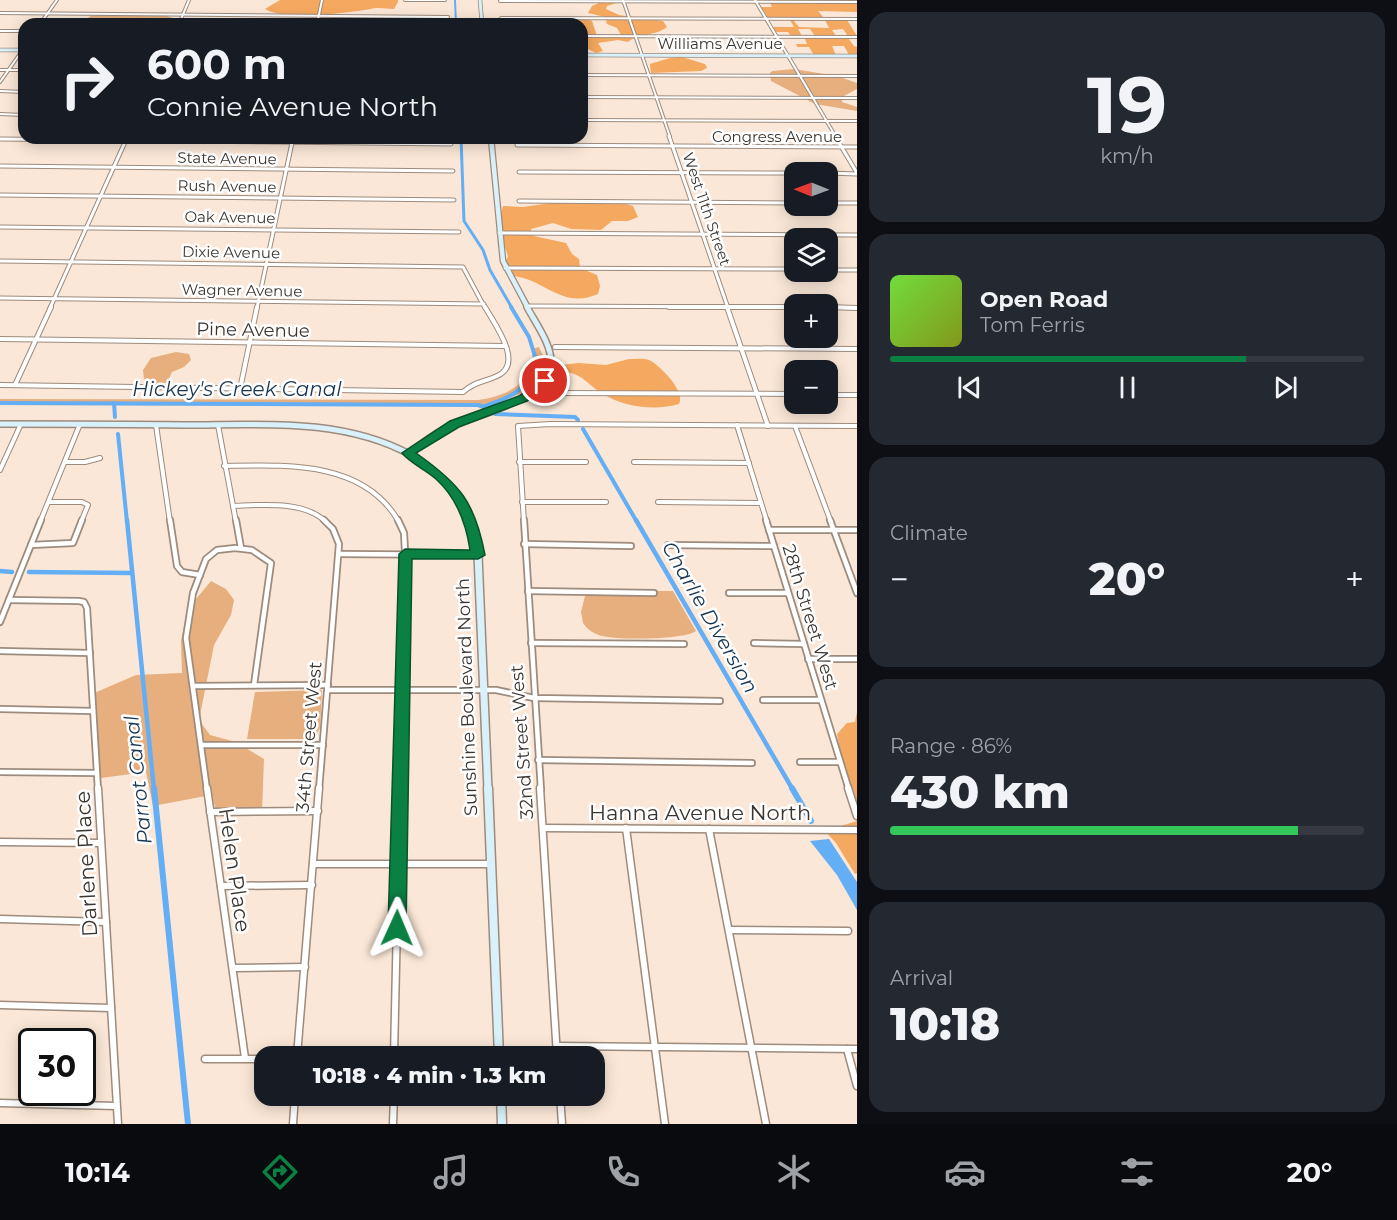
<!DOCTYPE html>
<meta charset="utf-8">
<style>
body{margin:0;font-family:Montserrat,sans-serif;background:#242831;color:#f1f3f6;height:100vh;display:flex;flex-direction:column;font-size:22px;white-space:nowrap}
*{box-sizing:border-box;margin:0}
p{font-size:20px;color:#9ea1a6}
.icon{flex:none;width:33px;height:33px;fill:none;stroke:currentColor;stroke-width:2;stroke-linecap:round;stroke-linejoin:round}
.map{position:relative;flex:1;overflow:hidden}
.drawer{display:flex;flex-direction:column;gap:12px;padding:12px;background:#0d0f14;width:540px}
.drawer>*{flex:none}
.hud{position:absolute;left:18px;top:18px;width:570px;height:126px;border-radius:18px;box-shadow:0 3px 15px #0003;background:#171b24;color:#f1f3f6;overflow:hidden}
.needle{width:39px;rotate:271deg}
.fabs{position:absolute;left:784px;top:162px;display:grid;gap:12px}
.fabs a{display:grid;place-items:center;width:54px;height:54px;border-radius:12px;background:#171b24;box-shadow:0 3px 15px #0003;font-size:30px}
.speed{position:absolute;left:18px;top:1028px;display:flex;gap:12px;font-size:30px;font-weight:700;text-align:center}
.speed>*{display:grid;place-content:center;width:78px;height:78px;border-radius:50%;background:#171b24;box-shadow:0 3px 15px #0003;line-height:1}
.speed .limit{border:3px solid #111;border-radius:9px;background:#fff;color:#111}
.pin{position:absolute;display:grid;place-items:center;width:51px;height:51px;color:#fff;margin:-26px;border:3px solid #fff;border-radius:50%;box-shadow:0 2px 6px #0007}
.me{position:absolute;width:66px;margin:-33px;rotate:1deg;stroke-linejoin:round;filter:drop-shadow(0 0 4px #0008)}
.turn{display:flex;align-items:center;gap:21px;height:126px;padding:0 30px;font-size:27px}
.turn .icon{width:78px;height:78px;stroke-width:2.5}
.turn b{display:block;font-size:42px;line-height:51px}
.big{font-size:45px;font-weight:800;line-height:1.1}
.drawer .card{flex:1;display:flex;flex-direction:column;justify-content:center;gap:9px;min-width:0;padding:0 21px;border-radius:18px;background:#242831}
.drawer .dial{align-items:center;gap:0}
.dial b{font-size:78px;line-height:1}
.song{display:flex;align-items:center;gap:18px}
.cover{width:72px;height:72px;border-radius:9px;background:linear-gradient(135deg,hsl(100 70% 55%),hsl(70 70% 35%))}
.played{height:6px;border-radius:3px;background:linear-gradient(90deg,#0b8043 75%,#363941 75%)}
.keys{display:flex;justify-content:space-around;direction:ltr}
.heat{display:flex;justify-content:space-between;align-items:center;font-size:33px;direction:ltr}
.charge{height:9px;border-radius:4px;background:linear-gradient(90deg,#34c759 86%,#363941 0)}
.trip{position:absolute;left:254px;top:1046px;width:351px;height:60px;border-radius:18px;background:#171b24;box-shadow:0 3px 15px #0003;font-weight:800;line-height:60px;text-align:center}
.dock{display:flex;height:96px;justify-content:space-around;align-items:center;background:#090b0e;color:#9ea1a6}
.dock .icon{width:42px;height:42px}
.dock .selected{color:#0b8043}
.dock b{font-size:27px;color:#f1f3f6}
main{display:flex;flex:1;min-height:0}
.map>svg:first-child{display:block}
</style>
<main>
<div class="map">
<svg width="857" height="1124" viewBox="0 0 857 1124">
<rect width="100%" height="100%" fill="#fae7d7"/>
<g fill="#e7af7d">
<polygon points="102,15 167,16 189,24 76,24 91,16"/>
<polygon points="794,69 837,76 857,83 857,89 842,97 842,102 857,107 857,111 815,104 771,81 770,73 772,71"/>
<path d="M539,347L543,356V375L523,393L496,403L499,407L486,411L476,406L0,405V399L478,400C504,397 541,381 531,349Z"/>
<polygon points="176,352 189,354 191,360 184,367 172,372 167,383 154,386 144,380 143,370 151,358"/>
<polygon points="211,581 226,589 234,600 231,615 214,645 199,720 210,735 236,742 264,759 262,811 218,815 211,795 153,806 146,772 101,778 92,694 136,675 182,673 181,641 187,610"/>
<path d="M597,591H673L696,631C684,640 618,640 602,636C594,634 588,630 583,623L581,612L585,596Z"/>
<polygon points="322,690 320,728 314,739 247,739 255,692"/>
</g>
<g fill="#f5a85f">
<path d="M280,0H398V2L394,9C386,9 378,7 370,9C349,13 283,21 265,9Z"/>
<path d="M601,2H620L607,6L606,9L619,15L663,21L667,27C656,36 638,33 628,42L618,40L598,43L603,51L596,53L582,46V24H560L561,20C570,17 584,17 592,21L597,36L621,35L617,28L607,24L605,17L588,13L592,6Z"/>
<polygon points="770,3 857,3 857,12 818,11 824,18 768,18 761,7 772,7"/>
<polygon points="790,20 793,20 799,27 829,28 825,20 847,20 857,36 848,36 843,29 832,30 836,36 815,36 810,29 798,29 802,36 791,36 788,32 776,32 773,27 794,27"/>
<polygon points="804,37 848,38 854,46 857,47 857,55 849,55 844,46 832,46 836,55 814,55 809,47 797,47 796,44 807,44"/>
<polygon points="682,57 705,64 707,68 701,71 651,73 650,64 670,58"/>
<path d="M551,203L626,204L633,206L638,217L628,221H612L601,230L571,229L553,223L531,229V234L534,236L566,243L572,254L579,259L580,268L597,275L600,286L598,294C562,310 545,279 513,276L512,270L507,268L505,261L508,257C503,237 496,228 503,206L523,207Z"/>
<path d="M629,359C635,359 644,358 649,360C661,366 686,392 679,404C655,411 623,407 603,394C586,384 582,371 559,372L562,365L578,363L606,365Z"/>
<polygon points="857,712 857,804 844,770 837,734 847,723 855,722"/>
<polygon points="857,821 857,873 855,874 836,843 825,831"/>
</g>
<polygon fill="#63aef5" points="829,839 857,882 857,910 837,875 810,841"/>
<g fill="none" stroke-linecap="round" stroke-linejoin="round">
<polyline stroke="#63aef5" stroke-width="2" points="455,0 456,24"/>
<polyline stroke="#63aef5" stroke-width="3" points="461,138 464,221 483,250 490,270 512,308"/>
<g stroke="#63aef5" stroke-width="4">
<polyline points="0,403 478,405 488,408"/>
<polyline points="114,403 115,417"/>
<path d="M485,406C509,398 527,390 538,366L529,337L511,307"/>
<polyline points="495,414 575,417 578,420"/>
<polyline points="583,429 637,522"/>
<polyline points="118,434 127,522"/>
</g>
<g stroke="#63aef5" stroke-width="4.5">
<polyline points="127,520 154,790"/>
<polyline points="636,520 793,790"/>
<polyline points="0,571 12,572"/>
<polyline points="29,572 132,573"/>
</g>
<g stroke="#63aef5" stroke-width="6">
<polyline points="154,788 188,1124"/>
<polyline points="792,788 811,821"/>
</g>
<g stroke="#9d8b7d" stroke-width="4">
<g id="street-far4">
<polyline points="405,0 445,0"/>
<polyline points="623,0 670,137"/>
<polyline points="755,0 836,137"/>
<polyline points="500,1 857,2"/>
<polyline points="0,13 448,17"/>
<polyline points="501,18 857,19"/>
<polyline points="40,24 57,0"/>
<polyline points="179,24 189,0"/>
<polyline points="317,24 322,0"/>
<polyline points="0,31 24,31"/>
<polyline points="582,36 857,37"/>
<polyline points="0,70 24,70"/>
<polyline points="582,75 857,76"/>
<polyline points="0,82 24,48"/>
<polyline points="0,91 24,92"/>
<polyline points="582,97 857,98"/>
<polyline points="0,114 24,115"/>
<polyline points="582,120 857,121"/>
</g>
</g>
<g stroke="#9d8b7d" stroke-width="5">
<g id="street-far3">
<polyline points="669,136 728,308"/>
<polyline points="835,136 857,173"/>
<polyline points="0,139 451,144"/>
<polyline points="517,145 857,147"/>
<polyline points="0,166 453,171"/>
<polyline points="519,172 795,173"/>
<polyline points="828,173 857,174"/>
<polyline points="0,195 454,200"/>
<polyline points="519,201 795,203"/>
<polyline points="828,203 857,203"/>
<polyline points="0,227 459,232"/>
<polyline points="499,233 857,235"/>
<polyline points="0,261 463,267 485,308"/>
<polyline points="505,268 795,269"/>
<polyline points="828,270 857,270"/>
<polyline points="0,298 484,304"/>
<polyline points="526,306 795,307"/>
<polyline points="828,307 857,308"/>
<polyline points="50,308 126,140"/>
<polyline points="257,308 293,138"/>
</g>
</g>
<g stroke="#9d8b7d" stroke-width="6">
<g id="street-far2">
<polyline points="669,307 795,307"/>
<polyline points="727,307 768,426"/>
<polyline points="828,307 857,308"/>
<polyline points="0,339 505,346"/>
<polyline points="555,347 857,349"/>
<path d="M0,385L463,392C474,382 484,382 497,376C525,364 494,323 485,307"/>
<polyline points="15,385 51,307"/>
<polyline points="240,389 257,307"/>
<polyline points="553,393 795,394"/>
<polyline points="828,395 857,395"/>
<polyline points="156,425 170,522"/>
<polyline points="218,425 236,522"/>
<polyline points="737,425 767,522"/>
<polyline points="795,426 831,522"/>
<polyline points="65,462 85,462 100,458"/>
<polyline points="519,462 586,462"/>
<polyline points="634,462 749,463"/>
<path d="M224,466C286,465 364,460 399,522"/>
<polyline points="0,470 21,424"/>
<polyline points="49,502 82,502 88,505 81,522"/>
<polyline points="522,502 606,502"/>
<polyline points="658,502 761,503"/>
<path d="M233,506C261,505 304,500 326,522"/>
<polyline points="40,522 80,424"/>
<polyline points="524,522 518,426 550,424 857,426"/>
</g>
</g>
<g stroke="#9d8b7d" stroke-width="8">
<g id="street-far1">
<polyline points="170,520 177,566 182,572 200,575"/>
<polyline points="236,520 241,548"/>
<polyline points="398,520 404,533 405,551 400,790"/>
<polyline points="524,520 541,790"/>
<polyline points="766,520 849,790"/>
<polyline points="830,520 857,593"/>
<polyline points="769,530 857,530"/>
<polyline points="524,544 631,546"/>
<polyline points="31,545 73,543 82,520"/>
<polyline points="668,545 774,546"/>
<polyline points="339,554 478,555"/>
<polyline points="528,591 654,593"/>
<polyline points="729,593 788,593"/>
<polyline points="9,600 79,601 84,602 87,608 98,790"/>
<polyline points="0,622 41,520"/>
<polyline points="531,643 684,644"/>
<polyline points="754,643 804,644"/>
<polyline points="0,651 90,653"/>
<polyline points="808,659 857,659"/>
<polyline points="193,686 328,685"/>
<polyline points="328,690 496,690 534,698 720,701"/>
<polyline points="763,700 821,700"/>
<polyline points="0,709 93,711"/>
<polyline points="201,745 323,745"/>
<polyline points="538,760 752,763"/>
<polyline points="800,762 840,762"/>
<polyline points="0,772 97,773"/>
<polyline points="207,790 186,638 193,593 206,559 217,550 235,548 252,550 271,563 254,685"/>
<polyline points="319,790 339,544 333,529 324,520"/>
</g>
</g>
<g stroke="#9d8b7d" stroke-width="9">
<g id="street">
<polyline points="98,788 118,1124"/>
<polyline points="207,788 245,1058"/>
<polyline points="540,788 557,1056"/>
<polyline points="848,788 857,816"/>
<polyline points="210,812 318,811"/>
<polyline points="543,828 857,830"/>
<polyline points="626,828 665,1124"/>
<polyline points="709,829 766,1124"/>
<polyline points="0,842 101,843"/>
<polyline points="313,864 491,864"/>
<polyline points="221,886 312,885"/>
<polyline points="0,919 106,922"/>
<polyline points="729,930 848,931"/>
<polyline points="233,968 305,967"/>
<polyline points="0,1005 111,1008"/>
<polyline points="557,1046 857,1049"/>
<polyline points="847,1049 857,1086"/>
<polyline points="297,1056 319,788"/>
<polyline points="394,1056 400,788"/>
<polyline points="205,1059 264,1059"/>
<polyline points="328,1095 501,1095"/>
<polyline points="560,1095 562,1124"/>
<polyline points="0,1103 116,1106"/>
<polyline points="293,1124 295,1095"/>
<polyline points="393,1124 394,1095"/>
</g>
</g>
<g stroke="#9d8b7d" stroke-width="4.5">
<g id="secondary-far4">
<polyline points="480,0 482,24"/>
<polyline points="0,50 24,50"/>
<polyline points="582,55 857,56"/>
</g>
</g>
<g stroke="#9d8b7d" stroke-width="7">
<polyline id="secondary-far3" points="491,138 503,261 528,308"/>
</g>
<g stroke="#9d8b7d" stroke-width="8">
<g id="secondary-far2">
<path d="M0,424C61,424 122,424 183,425C258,425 342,417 411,455C439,471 456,494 471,522"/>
<path d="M408,453C421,445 433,434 447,428C474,415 547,401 551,366C553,346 536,324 527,307"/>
</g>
</g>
<g stroke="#9d8b7d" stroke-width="10">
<polyline id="secondary-far1" points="470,520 478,555 488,790"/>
</g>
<g stroke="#9d8b7d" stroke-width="11">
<g id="secondary">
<polyline points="488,788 499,1056"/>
<polyline points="501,1095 502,1124"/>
</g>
</g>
<use href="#street-far4" stroke="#fff" stroke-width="2"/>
<use href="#street-far3" stroke="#fff" stroke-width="3"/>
<use href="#street-far2" stroke="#fff" stroke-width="4"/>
<use href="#street-far1" stroke="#fff" stroke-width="4.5"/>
<use href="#street" stroke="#fff" stroke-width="6"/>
<use href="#secondary-far4" stroke="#d8f1fb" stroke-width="3"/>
<use href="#secondary-far3" stroke="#d8f1fb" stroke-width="4.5"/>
<use href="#secondary-far2" stroke="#d8f1fb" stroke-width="5"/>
<use href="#secondary-far1" stroke="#d8f1fb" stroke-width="7"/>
<use href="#secondary" stroke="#d8f1fb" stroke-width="8"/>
</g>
<path fill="#0b8043" stroke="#07532c" stroke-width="1.5" d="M545,378L550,381L549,384L527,401L459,427L416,453C460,484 475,502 485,555L478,559H412L406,928L403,934L397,936L391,934L388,928L399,554L405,549L470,550C466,523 457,498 436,479C425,469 411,464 402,453L450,421L519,396Z"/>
<g text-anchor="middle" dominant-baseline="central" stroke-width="5" stroke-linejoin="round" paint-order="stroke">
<g font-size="15" fill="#3c342e" stroke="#fff">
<text x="720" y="43">Williams Avenue</text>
<text x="777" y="136">Congress Avenue</text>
<text transform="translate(227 158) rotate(1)">State Avenue</text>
<text transform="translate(227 186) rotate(1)">Rush Avenue</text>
<text transform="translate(707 209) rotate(71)">West 11th Street</text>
<text transform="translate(230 217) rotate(1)">Oak Avenue</text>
<text transform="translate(231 252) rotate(1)">Dixie Avenue</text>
<text transform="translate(242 290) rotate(1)">Wagner Avenue</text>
</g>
<g font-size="18" fill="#3c342e" stroke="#fff">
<text transform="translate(253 330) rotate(1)">Pine Avenue</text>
<text transform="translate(810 617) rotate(73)">28th Street West</text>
<text transform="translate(467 697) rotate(-92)">Sunshine Boulevard North</text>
<text transform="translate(309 737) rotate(-85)">34th Street West</text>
<text transform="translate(522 742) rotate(-94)">32nd Street West</text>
</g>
<g font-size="20" font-style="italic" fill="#173653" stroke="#fff">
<text x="237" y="389">Hickey's Creek Canal</text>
<text transform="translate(710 617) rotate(60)">Charlie Diversion</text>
<text transform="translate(138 780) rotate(-96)">Parrot Canal</text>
</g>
<g font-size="21" fill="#3c342e" stroke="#fff">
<text x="700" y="812">Hanna Avenue North</text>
<text transform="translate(86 864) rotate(-93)">Darlene Place</text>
<text transform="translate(235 870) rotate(82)">Helen Place</text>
</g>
</g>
</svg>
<div class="fabs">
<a><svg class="needle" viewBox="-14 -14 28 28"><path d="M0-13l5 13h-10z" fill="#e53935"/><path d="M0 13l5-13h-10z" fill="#9ea1a6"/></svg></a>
<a><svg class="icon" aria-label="layers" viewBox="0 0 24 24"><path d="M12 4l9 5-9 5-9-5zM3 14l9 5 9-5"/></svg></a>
<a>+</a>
<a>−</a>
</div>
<div class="speed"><div class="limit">30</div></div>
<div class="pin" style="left:545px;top:381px;background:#d93025"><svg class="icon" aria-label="arrive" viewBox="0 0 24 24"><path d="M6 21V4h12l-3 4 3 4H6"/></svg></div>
<svg class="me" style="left:397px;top:928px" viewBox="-20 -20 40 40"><path d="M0-17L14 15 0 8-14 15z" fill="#0b8043" stroke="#fff" stroke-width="4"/></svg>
<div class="trip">10:18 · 4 min · 1.3 km</div>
<div class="hud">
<div class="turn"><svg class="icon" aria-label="right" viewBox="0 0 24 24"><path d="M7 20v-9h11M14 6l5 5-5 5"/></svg><div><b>600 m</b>Connie Avenue North</div></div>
</div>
</div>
<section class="drawer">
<div class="card dial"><b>19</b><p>km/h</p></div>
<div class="card">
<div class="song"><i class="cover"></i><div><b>Open Road</b><p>Tom Ferris</p></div></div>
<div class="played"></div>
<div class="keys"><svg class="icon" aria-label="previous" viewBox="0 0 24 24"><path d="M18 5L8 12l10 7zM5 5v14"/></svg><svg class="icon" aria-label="pause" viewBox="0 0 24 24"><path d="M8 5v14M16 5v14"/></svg><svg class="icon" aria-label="next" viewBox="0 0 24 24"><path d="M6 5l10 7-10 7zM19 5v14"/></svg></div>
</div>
<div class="card"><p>Climate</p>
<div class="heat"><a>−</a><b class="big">20°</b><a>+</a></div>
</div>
<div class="card"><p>Range · 86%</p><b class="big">430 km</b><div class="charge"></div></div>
<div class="card"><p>Arrival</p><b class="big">10:18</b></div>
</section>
</main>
<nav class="dock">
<b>10:14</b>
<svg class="icon selected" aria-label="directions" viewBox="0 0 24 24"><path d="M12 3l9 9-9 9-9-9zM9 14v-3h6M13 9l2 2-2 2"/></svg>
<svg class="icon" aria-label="music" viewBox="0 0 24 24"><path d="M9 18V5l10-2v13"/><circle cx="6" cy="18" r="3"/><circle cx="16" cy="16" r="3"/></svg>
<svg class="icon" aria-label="phone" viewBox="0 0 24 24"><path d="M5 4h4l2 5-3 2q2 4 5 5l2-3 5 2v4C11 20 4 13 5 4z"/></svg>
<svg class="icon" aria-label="climate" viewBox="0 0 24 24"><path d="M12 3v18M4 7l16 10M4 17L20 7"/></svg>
<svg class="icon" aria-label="car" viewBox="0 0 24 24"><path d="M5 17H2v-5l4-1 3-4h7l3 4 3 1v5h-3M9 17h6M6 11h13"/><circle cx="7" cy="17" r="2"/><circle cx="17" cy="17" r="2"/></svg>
<svg class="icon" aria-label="filters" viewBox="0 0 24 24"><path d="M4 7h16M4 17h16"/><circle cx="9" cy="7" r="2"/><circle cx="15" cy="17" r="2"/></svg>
<b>20°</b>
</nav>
